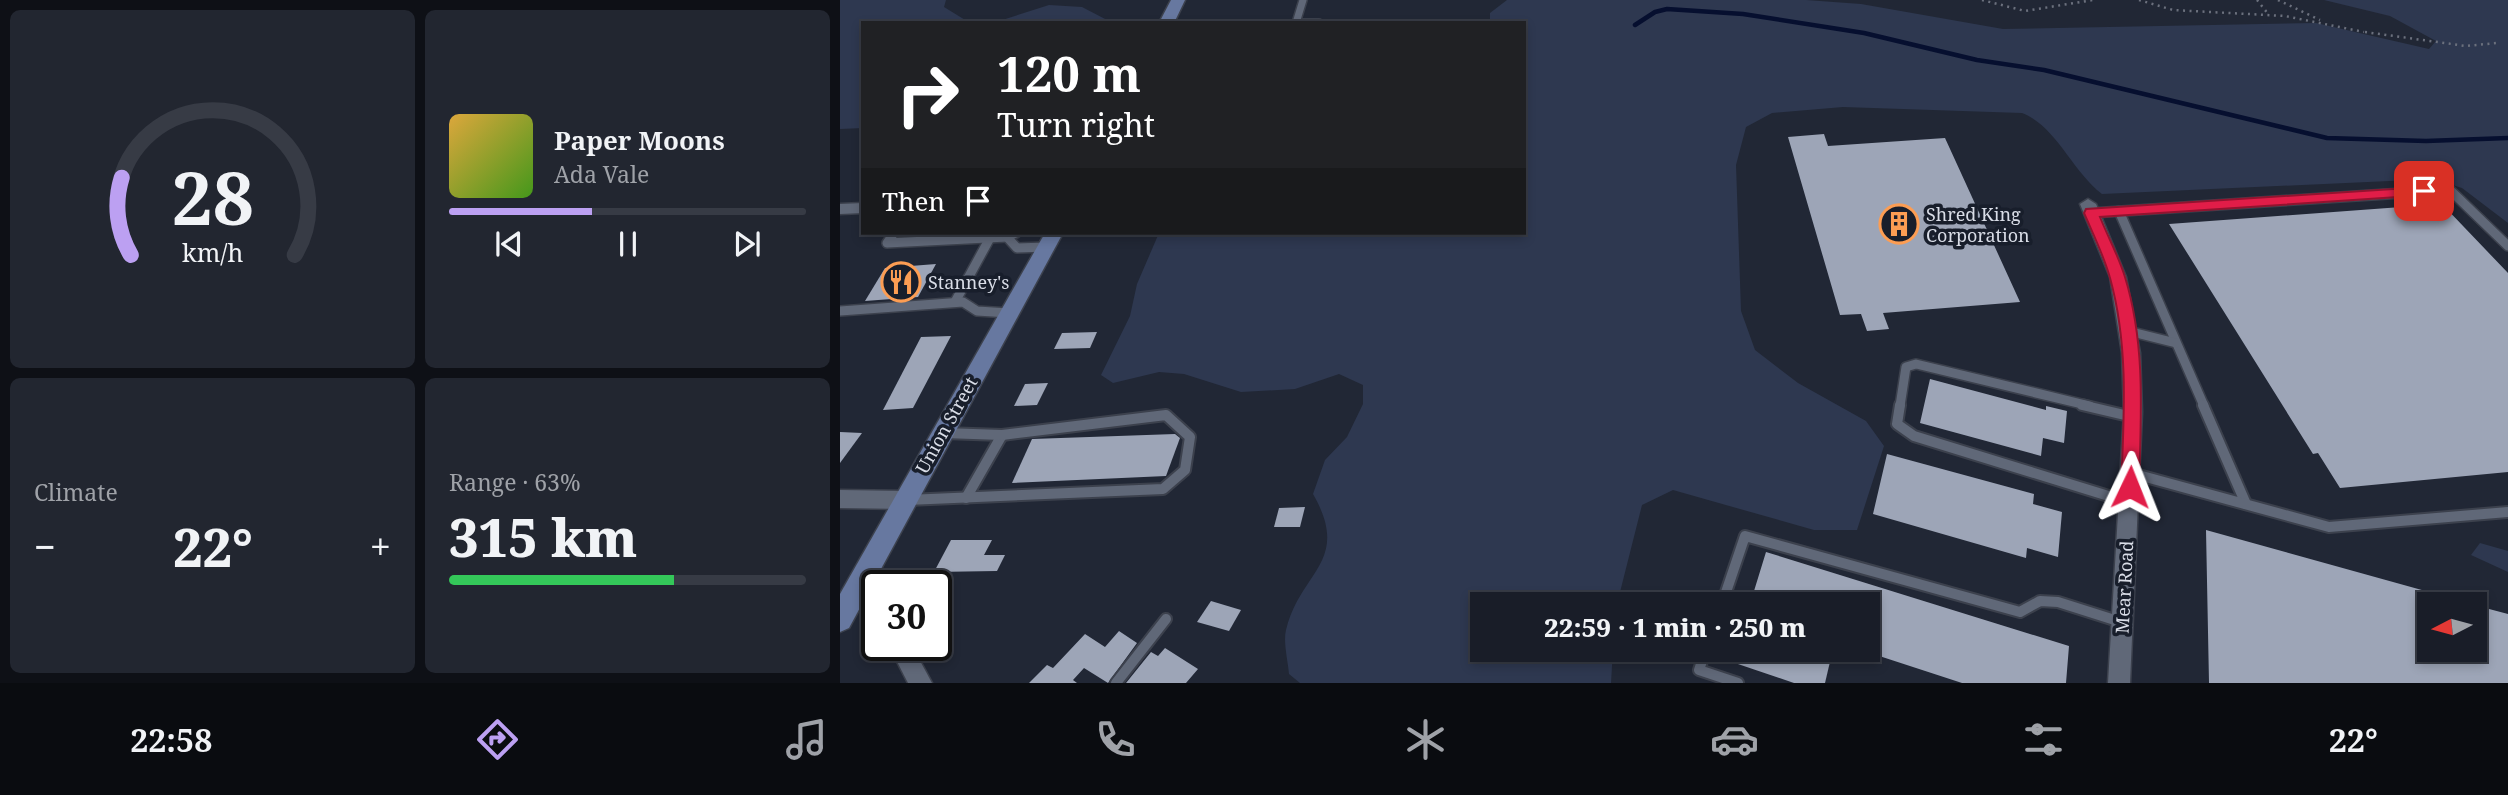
<!DOCTYPE html>
<meta charset="utf-8">
<style>
body{margin:0;font-family:"Noto Serif",serif;background:#222630;color:#f1f3f6;height:100vh;display:flex;flex-direction:column;font-size:26px;white-space:nowrap}
*{box-sizing:border-box;margin:0}
p{font-size:23px;color:#9fa2a8}
.icon{flex:none;width:38px;height:38px;fill:none;stroke:currentColor;stroke-width:2;stroke-linecap:round;stroke-linejoin:round}
.map{position:relative;flex:1;overflow:hidden}
.side{display:flex;flex-direction:column;gap:10px;padding:10px;background:#0e1016;width:840px}
.side>*{flex:none}
.banner{position:absolute;left:21px;top:21px;width:665px;height:214px;border-radius:0px;box-shadow:0 4px 10px #0003,0 0 0 2px #373b45;background:#202124;color:#fff;overflow:hidden}
.needle{width:46px;rotate:264deg}
.controls{position:absolute;left:1577px;top:592px;display:grid;gap:14px}
.controls a{display:grid;place-items:center;width:70px;height:70px;border-radius:0px;background:#191d28;box-shadow:0 4px 10px #0003,0 0 0 2px #373b45;font-size:35px}
.speed{position:absolute;left:21px;top:570px;display:flex;gap:14px;font-size:35px;font-weight:700;text-align:center}
.speed>*{display:grid;place-content:center;width:91px;height:91px;border-radius:50%;background:#191d28;box-shadow:0 4px 10px #0003,0 0 0 2px #373b45;line-height:1}
.speed .limit{border:4px solid #111;border-radius:10px;background:#fff;color:#111}
.pin{position:absolute;display:grid;place-items:center;width:60px;height:60px;color:#fff;margin:-30px;border-radius:14px;box-shadow:0 4px 10px #0006}
.me{position:absolute;width:77px;margin:-38px;rotate:2deg;stroke-linejoin:round;filter:drop-shadow(0 0 5px #0008)}
.turn{display:flex;align-items:center;gap:24px;height:147px;padding:0 21px;font-size:32px}
.turn .icon{width:91px;height:91px;stroke-width:2.5}
.turn b{display:block;font-size:49px;line-height:60px}
.then{display:flex;align-items:center;height:66px;padding:0 21px;background:#0003;gap:14px;font-size:26px}
.big{font-size:52px;font-weight:800;line-height:1.1}
.side .card{flex:1;display:flex;flex-direction:column;justify-content:center;gap:10px;min-width:0;padding:0 24px;border-radius:10px;background:#222630}
.side .dial{align-items:center;gap:0}
.dial svg{height:182px;overflow:visible;fill:none;stroke:#373b45;stroke-width:7;stroke-linecap:round;text-anchor:middle}
.dial text{fill:#f1f3f6;stroke:none}
.song{display:flex;align-items:center;gap:21px}
.cover{width:84px;height:84px;border-radius:10px;background:linear-gradient(135deg,hsl(40 70% 55%),hsl(100 70% 35%))}
.played{height:7px;border-radius:4px;background:linear-gradient(90deg,#bca0f2 40%,#373b45 40%)}
.keys{display:flex;justify-content:space-around;direction:ltr}
.heat{display:flex;justify-content:space-between;align-items:center;font-size:38px;direction:ltr}
.charge{height:10px;border-radius:5px;background:linear-gradient(90deg,#34c759 63%,#373b45 0)}
.side .tiles{flex:1;display:grid;gap:10px;grid-template-columns:repeat(2,1fr)}
.trip{position:absolute;left:630px;top:592px;width:410px;height:70px;border-radius:0px;background:#191d28;box-shadow:0 4px 10px #0003,0 0 0 2px #373b45;font-weight:800;line-height:70px;text-align:center}
.menu{display:flex;height:112px;justify-content:space-around;align-items:center;background:#0a0c10;color:#9fa2a8}
.menu .icon{width:49px;height:49px}
.menu .current{color:#bca0f2}
.menu b{font-size:32px;color:#f1f3f6}
main{display:flex;flex:1;min-height:0}
.map>svg:first-child{display:block}
</style>
<main>
<section class="side">
<div class="tiles">
<div class="card dial"><svg viewBox="0 0 100 80">
<path d="M14 69A42 42 0 1 1 86 69"/>
<path d="M14 69A42 42 0 0 1 10 35" stroke="#bca0f2"/>
<text x="50" y="56" font-size="32" font-weight="700">28</text>
<text x="50" y="72" font-size="11">km/h</text>
</svg></div>
<div class="card">
<div class="song"><i class="cover"></i><div><b>Paper Moons</b><p>Ada Vale</p></div></div>
<div class="played"></div>
<div class="keys"><svg class="icon" aria-label="previous" viewBox="0 0 24 24"><path d="M18 5L8 12l10 7zM5 5v14"/></svg><svg class="icon" aria-label="pause" viewBox="0 0 24 24"><path d="M8 5v14M16 5v14"/></svg><svg class="icon" aria-label="next" viewBox="0 0 24 24"><path d="M6 5l10 7-10 7zM19 5v14"/></svg></div>
</div>
<div class="card"><p>Climate</p>
<div class="heat"><a>−</a><b class="big">22°</b><a>+</a></div>
</div>
<div class="card"><p>Range · 63%</p><b class="big">315 km</b><div class="charge"></div></div>
</div>
</section>
<div class="map">
<svg width="1668" height="683" viewBox="0 0 1668 683">
<rect width="100%" height="100%" fill="#212735"/>
<g fill="#2e3850">
<polygon points="0,0 106,0 104,7 130,23 23,23 23,128 0,129"/>
<path d="M667,0H966L1021,4L1163,29L1476,23L1589,49L1596,41L1550,16L1484,0H1668V223L1622,188L1593,179L1262,194C1232,171 1216,126 1182,113L1003,107L932,113L906,127L896,165L901,311L915,350L958,383L1026,421L1044,446L1017,530H974L833,490L802,505L777,604H642V649H773L771,683H460L449,674C448,661 443,642 446,630C460,571 512,562 473,494L485,460L507,437L523,404V385L499,374L455,389L401,392L344,374L319,372L273,383L261,375L290,316L297,284L319,233H684V23H650V13Z"/>
<polygon points="209,5 242,7 267,20 303,19 300,23 153,23"/>
<polygon points="1640,543 1668,551 1668,572 1631,555"/>
</g>
<g fill="none" stroke-linecap="round" stroke-linejoin="round">
<polyline stroke="#060f2f" stroke-width="4.5" points="795,25 815,12 827,9 903,14 1024,33 1137,60 1204,70 1487,138 1586,141 1668,138"/>
</g>
<g fill="#9da5b7">
<polygon points="984,134 988,146 1105,138 1180,302 1043,313 1049,329 1027,331 1021,314 1000,315 948,137"/>
<polygon points="1602,204 1668,273 1668,472 1500,488 1478,453 1473,454 1329,224"/>
<polygon points="96,264 78,297 25,301 45,268"/>
<polygon points="257,332 250,348 214,349 222,333"/>
<polygon points="111,336 73,408 43,410 81,337"/>
<polygon points="1090,379 1206,410 1206,406 1227,411 1224,443 1203,438 1201,456 1080,423"/>
<polygon points="208,383 197,405 174,406 185,384"/>
<polygon points="0,432 22,433 0,463"/>
<polygon points="335,434 340,438 326,476 172,483 192,439"/>
<polygon points="1047,454 1194,494 1193,504 1222,512 1218,557 1187,548 1186,558 1033,514"/>
<polygon points="465,507 460,527 434,527 439,508"/>
<polygon points="1366,530 1589,592 1589,649 1634,649 1634,605 1668,614 1668,683 1369,683"/>
<polygon points="111,540 152,540 144,555 165,555 157,571 94,572"/>
<polygon points="926,552 1229,646 1226,683 1122,683 1027,652 1027,604 910,604"/>
<polygon points="371,601 401,610 389,631 357,622"/>
<polygon points="279,631 297,643 268,683 244,668 233,680 237,683 189,683 207,665 213,668 245,634 265,647"/>
<polygon points="325,648 358,669 346,683 286,683 311,652 318,656"/>
<polygon points="896,649 993,649 985,683 954,683 892,662"/>
</g>
<g fill="none" stroke-linecap="round" stroke-linejoin="round">
<g stroke="#3c414d" stroke-width="10">
<g id="lane-far2">
<polyline points="456,23 463,0"/>
<polyline points="461,23 479,23"/>
</g>
</g>
<g stroke="#3c414d" stroke-width="12">
<g id="lane-far1">
<polyline points="1279,211 1364,406"/>
<polyline points="1251,213 1610,190 1668,246"/>
<polyline points="54,233 47,243 167,237 176,233"/>
<polyline points="167,237 177,248 206,247"/>
<polyline points="115,302 151,236"/>
<polyline points="0,311 123,302 137,311 169,313"/>
<polyline points="1288,331 1336,343"/>
<polyline points="1060,406 1066,367 1076,364 1250,406"/>
</g>
</g>
<g stroke="#3c414d" stroke-width="14">
<g id="lane">
<polyline points="1060,405 1057,424 1074,436 1288,502"/>
<polyline points="1242,405 1293,417"/>
<polyline points="1363,405 1406,504"/>
<polyline points="1291,473 1489,527 1668,512"/>
<polyline points="126,498 162,435"/>
<polyline points="67,500 323,489 345,470 350,437 326,415 162,435 104,433"/>
<polyline points="882,604 905,536 1180,612 1200,601 1218,602 1281,622"/>
<polyline points="866,649 859,670 898,683"/>
<polyline points="276,683 326,619"/>
</g>
</g>
<g stroke="#3c414d" stroke-width="3">
<g id="street">
<polygon points="1248,199 1256,204 1286,277 1300,353 1302,412 1290,683 1268,683 1284,412 1282,353 1270,277 1240,204"/>
<polygon points="23,203 23,213 0,214 0,204"/>
<polygon points="0,490 65,491 72,494 75,500 72,506 65,509 0,508"/>
<polygon points="20,573 51,579 54,586 37,586 37,595 12,590 9,583 12,576"/>
<polygon points="49,646 72,646 92,683 68,683"/>
</g>
</g>
<g stroke="#3c414d" stroke-width="3">
<g id="secondary">
<polygon points="331,0 345,0 334,23 319,23"/>
<polygon points="205,233 223,233 9,628 0,632 0,594"/>
</g>
</g>
<g stroke="#6b707d" stroke-width="2.5" stroke-dasharray="2 4.5" stroke-linecap="butt">
<polyline points="1142,0 1185,11 1253,0"/>
<polyline points="1299,0 1333,10 1445,16 1524,32"/>
<polyline points="1417,0 1429,15"/>
<polyline points="1438,0 1480,20"/>
<polyline points="1525,32 1626,46 1657,43"/>
</g>
<use href="#lane-far2" stroke="#606878" stroke-width="7"/>
<use href="#lane-far1" stroke="#606878" stroke-width="9"/>
<use href="#lane" stroke="#606878" stroke-width="10"/>
<use href="#street" fill="#606878" fill-rule="evenodd"/>
<use href="#secondary" fill="#6778a0" fill-rule="evenodd"/>
</g>
<path fill="#e11d48" stroke="#92132f" stroke-width="2" d="M1584,187L1588,188V195L1260,217C1268,237 1279,257 1285,277C1306,345 1301,417 1299,487L1296,493H1284L1281,487C1284,417 1289,346 1270,278C1264,256 1253,234 1244,213L1246,209Z"/>
<defs>
<g id="building-ring" transform="scale(2.0125)"><circle r="9.5" fill="#181e2b" stroke="#fc9d53" stroke-width="1.5"/><path d="M-4-6H4V6H1V3H-1V6H-4ZM-2.5-4.3h1.7v1.8h-1.7ZM.8-4.3h1.7v1.8H.8ZM-2.5-1h1.7V.8h-1.7ZM.8-1h1.7V.8H.8Z" fill="#fc9d53"/></g>
<g id="restaurant-ring" transform="scale(2.0125)"><circle r="9.5" fill="#181e2b" stroke="#fc9d53" stroke-width="1.5"/><path d="M-5-6h1v4h1v-4h1v4h1v-4h1v5L-1.5 .5V6h-2V.5L-5-1ZM5-6V6H3V1.5H1.5Q1.5-4 5-6Z" fill="#fc9d53"/></g>
</defs>
<g fill-rule="evenodd">
<use href="#building-ring" x="1059" y="224"/>
<use href="#restaurant-ring" x="61" y="282"/>
</g>
<g text-anchor="middle" dominant-baseline="central" stroke-width="7" stroke-linejoin="round" paint-order="stroke">
<g font-size="18" fill="#d9dde7" stroke="#181e2b" text-anchor="start">
<text x="1086" y="214">Shred King<tspan x="1086" dy="21">Corporation</tspan></text>
<text x="88" y="282">Stanney's</text>
</g>
<g font-size="18" fill="#d9dde7" stroke="#181e2b">
<text transform="translate(106 425) rotate(-61)">Union Street</text>
<text transform="translate(1284 587) rotate(-87)">Mear Road</text>
</g>
</g>
</svg>
<div class="controls">
<a><svg class="needle" viewBox="-14 -14 28 28"><path d="M0-13l5 13h-10z" fill="#e53935"/><path d="M0 13l5-13h-10z" fill="#9fa2a8"/></svg></a>
</div>
<div class="speed"><div class="limit">30</div></div>
<div class="pin" style="left:1584px;top:191px;background:#d93025"><svg class="icon" aria-label="arrive" viewBox="0 0 24 24"><path d="M6 21V4h12l-3 4 3 4H6"/></svg></div>
<svg class="me" style="left:1290px;top:487px" viewBox="-20 -20 40 40"><path d="M0-17L14 15 0 8-14 15z" fill="#e11d48" stroke="#fff" stroke-width="4"/></svg>
<div class="trip">22:59 · 1 min · 250 m</div>
<div class="banner">
<div class="turn"><svg class="icon" aria-label="right" viewBox="0 0 24 24"><path d="M7 20v-9h11M14 6l5 5-5 5"/></svg><div><b>120 m</b>Turn right</div></div>
<div class="then">Then<svg class="icon" aria-label="arrive" viewBox="0 0 24 24"><path d="M6 21V4h12l-3 4 3 4H6"/></svg></div>
</div>
</div>
</main>
<nav class="menu">
<b>22:58</b>
<svg class="icon current" aria-label="directions" viewBox="0 0 24 24"><path d="M12 3l9 9-9 9-9-9zM9 14v-3h6M13 9l2 2-2 2"/></svg>
<svg class="icon" aria-label="music" viewBox="0 0 24 24"><path d="M9 18V5l10-2v13"/><circle cx="6" cy="18" r="3"/><circle cx="16" cy="16" r="3"/></svg>
<svg class="icon" aria-label="phone" viewBox="0 0 24 24"><path d="M5 4h4l2 5-3 2q2 4 5 5l2-3 5 2v4C11 20 4 13 5 4z"/></svg>
<svg class="icon" aria-label="climate" viewBox="0 0 24 24"><path d="M12 3v18M4 7l16 10M4 17L20 7"/></svg>
<svg class="icon" aria-label="car" viewBox="0 0 24 24"><path d="M5 17H2v-5l4-1 3-4h7l3 4 3 1v5h-3M9 17h6M6 11h13"/><circle cx="7" cy="17" r="2"/><circle cx="17" cy="17" r="2"/></svg>
<svg class="icon" aria-label="filters" viewBox="0 0 24 24"><path d="M4 7h16M4 17h16"/><circle cx="9" cy="7" r="2"/><circle cx="15" cy="17" r="2"/></svg>
<b>22°</b>
</nav>
